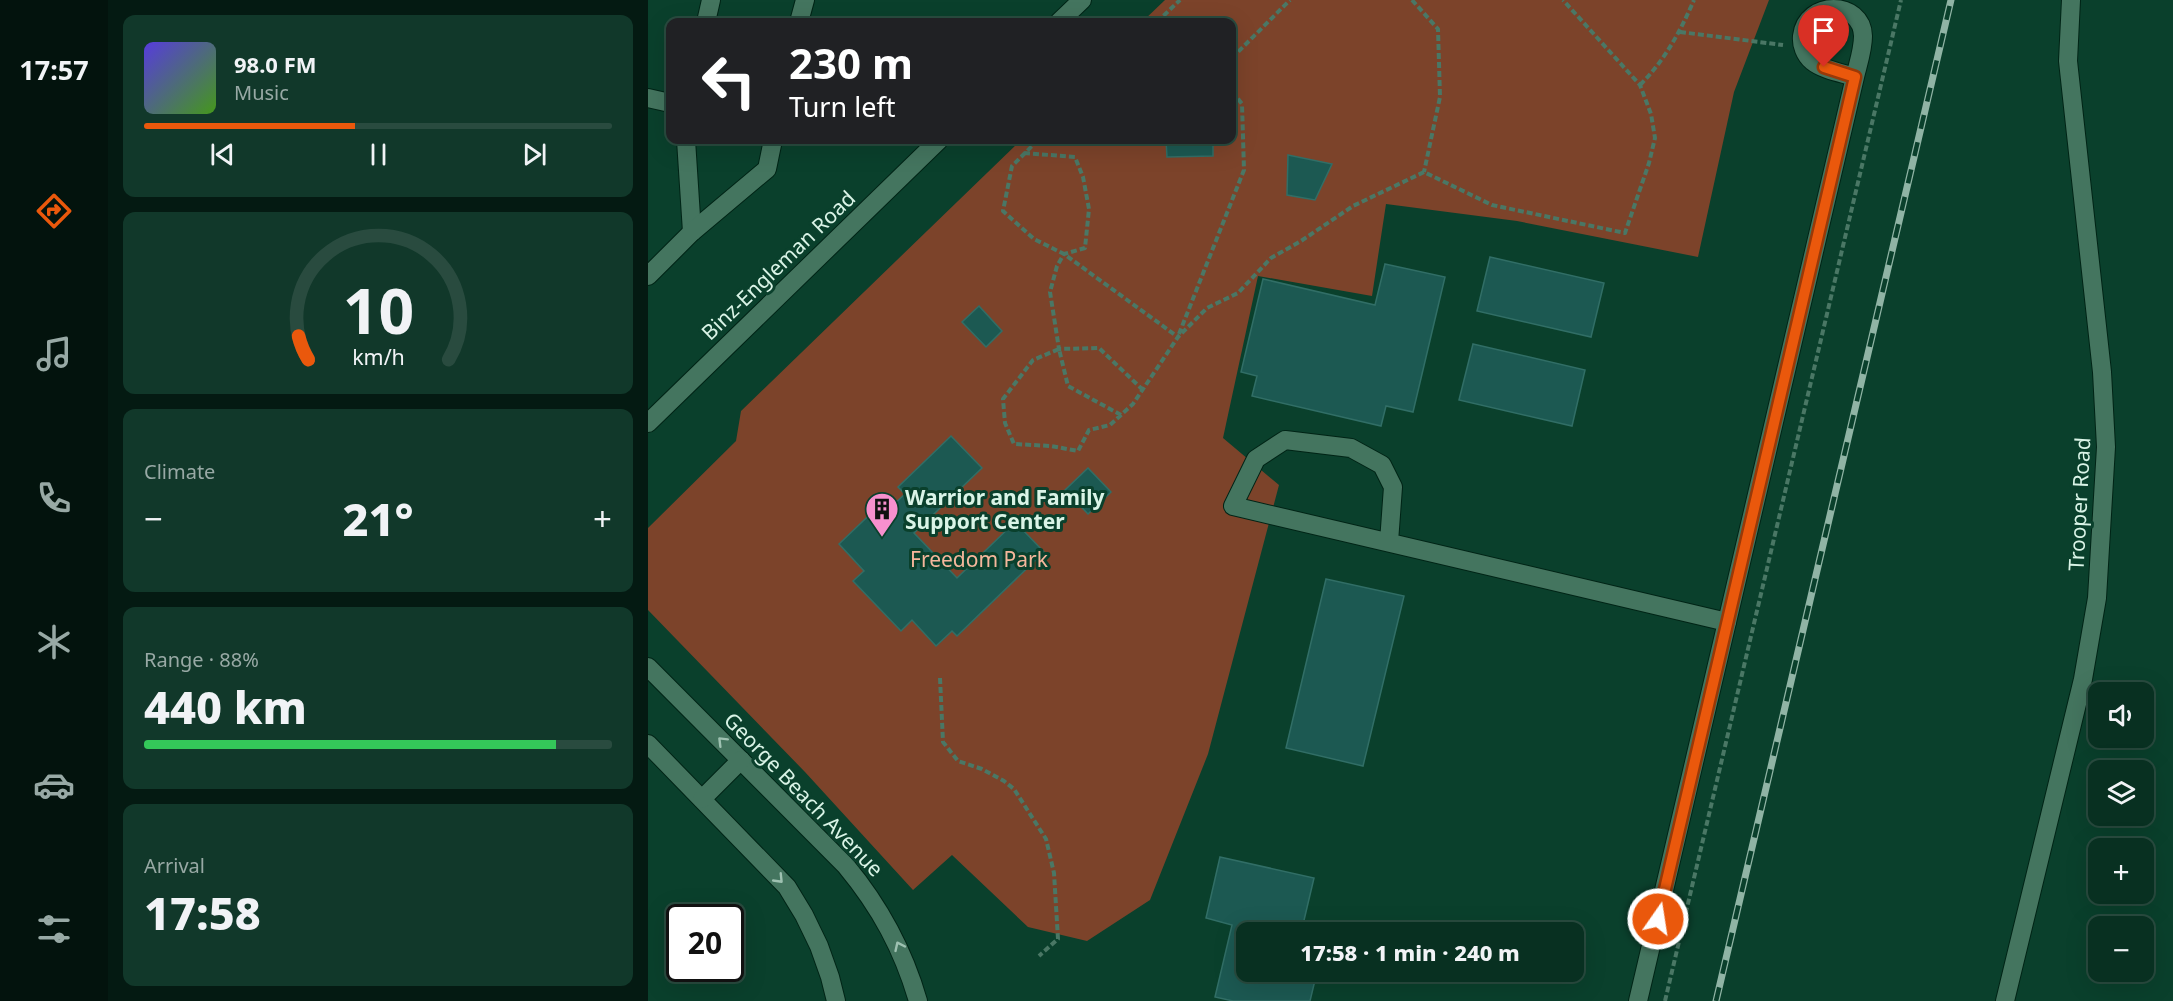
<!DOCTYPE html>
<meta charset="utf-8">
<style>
body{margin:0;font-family:"Noto Sans",sans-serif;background:#11382a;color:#f1f3f6;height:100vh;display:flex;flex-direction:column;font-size:22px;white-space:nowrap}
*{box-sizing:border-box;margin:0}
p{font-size:20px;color:#98a9a5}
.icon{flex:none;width:33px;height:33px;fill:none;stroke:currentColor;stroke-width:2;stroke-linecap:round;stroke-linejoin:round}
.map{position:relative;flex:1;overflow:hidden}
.drawer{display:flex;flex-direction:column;gap:15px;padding:15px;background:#041a12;width:540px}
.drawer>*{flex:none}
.banner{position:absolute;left:18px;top:18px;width:570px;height:126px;border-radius:12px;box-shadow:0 6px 24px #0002,0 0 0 2px #294b3f;background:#202124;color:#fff;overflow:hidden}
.fabs{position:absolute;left:1440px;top:682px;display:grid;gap:12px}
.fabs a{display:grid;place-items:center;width:66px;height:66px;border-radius:12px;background:#083021;box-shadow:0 6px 24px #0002,0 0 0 2px #294b3f;font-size:30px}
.speed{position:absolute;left:18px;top:904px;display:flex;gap:12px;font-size:30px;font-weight:700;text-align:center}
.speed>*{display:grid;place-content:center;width:78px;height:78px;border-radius:50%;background:#083021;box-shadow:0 6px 24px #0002,0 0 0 2px #294b3f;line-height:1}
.speed .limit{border:3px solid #111;border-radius:9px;background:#fff;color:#111}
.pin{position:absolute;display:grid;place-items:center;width:51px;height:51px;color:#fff;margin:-62px -26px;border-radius:50% 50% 50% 0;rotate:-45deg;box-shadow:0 0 6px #0007}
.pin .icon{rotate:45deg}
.me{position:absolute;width:66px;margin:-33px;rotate:13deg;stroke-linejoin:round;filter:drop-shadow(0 0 4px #0008)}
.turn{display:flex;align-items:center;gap:21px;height:126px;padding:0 24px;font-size:27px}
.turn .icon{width:78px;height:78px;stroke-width:2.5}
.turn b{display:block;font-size:42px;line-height:51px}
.big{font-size:45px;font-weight:800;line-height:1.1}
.drawer .card{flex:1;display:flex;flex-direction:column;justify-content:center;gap:9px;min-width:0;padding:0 21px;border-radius:12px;background:#11382a}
.drawer .dial{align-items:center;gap:0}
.dial svg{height:156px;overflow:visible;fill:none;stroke:#294b3f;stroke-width:7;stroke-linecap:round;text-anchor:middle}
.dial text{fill:#f1f3f6;stroke:none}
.song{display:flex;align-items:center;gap:18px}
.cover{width:72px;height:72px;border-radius:9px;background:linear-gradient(135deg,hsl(250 70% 55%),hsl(100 70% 35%))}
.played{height:6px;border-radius:3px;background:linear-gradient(90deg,#ea580c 45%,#294b3f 45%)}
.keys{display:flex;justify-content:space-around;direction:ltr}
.heat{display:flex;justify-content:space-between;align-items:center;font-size:33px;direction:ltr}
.charge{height:9px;border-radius:4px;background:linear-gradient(90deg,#34c759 88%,#294b3f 0)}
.trip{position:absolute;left:588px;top:922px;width:348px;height:60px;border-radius:12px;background:#083021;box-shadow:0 6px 24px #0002,0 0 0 2px #294b3f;font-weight:800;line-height:60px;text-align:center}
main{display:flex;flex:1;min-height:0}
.tab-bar{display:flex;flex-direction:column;width:108px;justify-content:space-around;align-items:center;background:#03130d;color:#98a9a5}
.tab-bar .icon{width:42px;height:42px}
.tab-bar .active{color:#ea580c}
.tab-bar b{font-size:27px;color:#f1f3f6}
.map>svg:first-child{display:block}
</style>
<main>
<nav class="tab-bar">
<b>17:57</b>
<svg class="icon active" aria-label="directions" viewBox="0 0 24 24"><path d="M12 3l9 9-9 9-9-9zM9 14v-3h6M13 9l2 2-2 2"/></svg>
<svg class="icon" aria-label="music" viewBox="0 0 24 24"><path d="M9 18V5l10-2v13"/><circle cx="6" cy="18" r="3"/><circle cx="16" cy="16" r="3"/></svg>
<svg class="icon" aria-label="phone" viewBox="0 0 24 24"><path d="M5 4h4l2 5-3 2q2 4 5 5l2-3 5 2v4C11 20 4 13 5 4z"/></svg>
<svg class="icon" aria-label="climate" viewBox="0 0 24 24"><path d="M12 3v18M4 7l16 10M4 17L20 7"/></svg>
<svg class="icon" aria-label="car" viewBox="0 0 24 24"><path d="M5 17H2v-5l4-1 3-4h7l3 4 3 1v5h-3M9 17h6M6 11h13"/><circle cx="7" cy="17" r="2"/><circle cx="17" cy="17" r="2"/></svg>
<svg class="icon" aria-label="filters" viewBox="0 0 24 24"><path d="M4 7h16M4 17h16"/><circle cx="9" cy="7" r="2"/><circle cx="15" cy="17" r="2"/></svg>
</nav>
<section class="drawer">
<div class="card">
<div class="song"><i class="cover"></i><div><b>98.0 FM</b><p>Music</p></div></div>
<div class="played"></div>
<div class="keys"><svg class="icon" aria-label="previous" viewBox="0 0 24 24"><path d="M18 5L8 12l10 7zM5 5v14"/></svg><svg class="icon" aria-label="pause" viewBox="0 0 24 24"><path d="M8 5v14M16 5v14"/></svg><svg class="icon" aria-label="next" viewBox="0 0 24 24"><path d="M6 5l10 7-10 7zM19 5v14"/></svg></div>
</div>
<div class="card dial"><svg viewBox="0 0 100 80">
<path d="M14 69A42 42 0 1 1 86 69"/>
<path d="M14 69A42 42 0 0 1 9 57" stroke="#ea580c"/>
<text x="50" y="56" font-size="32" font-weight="700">10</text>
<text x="50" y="72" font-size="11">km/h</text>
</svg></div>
<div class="card"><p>Climate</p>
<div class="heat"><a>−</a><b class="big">21°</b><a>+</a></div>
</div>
<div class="card"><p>Range · 88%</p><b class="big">440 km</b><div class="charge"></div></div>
<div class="card"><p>Arrival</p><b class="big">17:58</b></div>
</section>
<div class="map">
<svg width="1525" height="1001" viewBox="0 0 1525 1001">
<rect width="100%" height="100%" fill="#0a402c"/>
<polygon fill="#7c432a" points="517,0 1121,0 1086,92 1050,257 869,221 738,204 724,296 610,276 575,438 631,485 560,754 502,900 439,941 380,927 304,855 265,890 157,772 0,610 0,528 88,441 93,411 373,140 584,140 584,22 494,22"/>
<g fill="#1c5952" stroke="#316e66" stroke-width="1.5">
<polygon points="518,140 565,140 565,156 519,157"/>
<polygon points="640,155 684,164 667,200 639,195"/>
<polygon points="842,257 956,283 943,337 829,311"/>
<polygon points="737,264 797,277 765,412 738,406 733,426 604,396 609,376 593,372 615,279 727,305"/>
<polygon points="331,306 354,331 338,347 314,322"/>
<polygon points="825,344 937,370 924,426 811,400"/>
<polygon points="303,436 334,468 266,533 309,578 367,522 396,552 309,636 304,631 288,646 264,620 253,631 205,581 216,571 191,544 236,501 242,508 257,494 250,487"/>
<polygon points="440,468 463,492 440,514 417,490"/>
<polygon points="678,579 756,596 715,766 638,748"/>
<polygon points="572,857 666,878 653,933 598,933 598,972 669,972 662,1001 585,1001 567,997 584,925 558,918"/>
</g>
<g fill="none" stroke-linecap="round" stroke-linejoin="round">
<g stroke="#002416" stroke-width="20">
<g id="minor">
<polyline points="58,22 63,0"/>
<polyline points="151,22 157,0"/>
<polyline points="411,22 434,0"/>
<polyline points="0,98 22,103"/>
<polyline points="38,140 44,232"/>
<polyline points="0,276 44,232 119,169 125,140"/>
<polyline points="0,423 291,140"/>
<polyline points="741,542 745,487 734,465 703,448 637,440 608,459 585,506 1079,622"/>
<path d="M0,667L198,866C232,907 255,949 270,1001"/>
<polyline points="0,744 139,887 156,915 171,946 182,977 188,1001"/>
<polyline points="54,799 93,760"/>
<path d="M990,1001L1207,77C1210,64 1215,50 1215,36C1214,0 1158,0 1154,36C1153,45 1157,55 1164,61C1175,70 1194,73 1207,77"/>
<polyline points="1357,1001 1435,679 1449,598 1458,447 1454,372 1420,61 1423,0"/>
</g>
</g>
<g stroke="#4a7765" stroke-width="4" stroke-dasharray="6 3" stroke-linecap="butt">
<polyline points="764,0 790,29 792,97 776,172"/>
<polyline points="509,22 532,0"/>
<polyline points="1032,32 1135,45"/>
<polyline points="584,58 642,0"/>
<path d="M992,85C1017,60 1032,32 1046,0"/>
<polyline points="390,140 364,166 355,211 386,239 416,254 530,337"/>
<polyline points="376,153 427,157 435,177 441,209 437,248 416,254 409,266 402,292 411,349 451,348 495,390"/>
<polyline points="531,334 596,170 594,104 584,91"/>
<polyline points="473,415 420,386 411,349 385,360 355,399 357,423 366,444 403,446 430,451 441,430 462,425 485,404 530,337 559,308 590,293 623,258 653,241 705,206 776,172 844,205 977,233 1001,163 1007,138 1003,114 992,85 915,0"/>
<polyline points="292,678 295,742 310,761 334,769 356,781 366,789 398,839 406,873 410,939 391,956"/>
<polyline points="1017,1001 1253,0"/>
</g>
<use href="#minor" stroke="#44755f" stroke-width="18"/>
<g stroke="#90b4a5" stroke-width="7">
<polyline id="rail" points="1068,1001 1303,0"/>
</g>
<use href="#rail" stroke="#0a402c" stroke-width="4.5" stroke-dasharray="14" stroke-linecap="butt"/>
</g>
<defs><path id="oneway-chevron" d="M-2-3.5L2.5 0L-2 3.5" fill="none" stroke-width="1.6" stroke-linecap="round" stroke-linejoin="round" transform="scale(1.5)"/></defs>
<g stroke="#9ec1b1">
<use href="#oneway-chevron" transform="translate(74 741) rotate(-135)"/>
<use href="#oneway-chevron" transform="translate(131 879) rotate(46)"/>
<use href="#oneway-chevron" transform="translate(251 946) rotate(-115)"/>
</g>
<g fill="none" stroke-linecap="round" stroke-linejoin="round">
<g stroke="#983908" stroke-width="15">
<polyline id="route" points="1010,919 1207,77 1176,67"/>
</g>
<use href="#route" stroke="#ea580c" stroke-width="10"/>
</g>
<defs>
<g id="building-pin" transform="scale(1.725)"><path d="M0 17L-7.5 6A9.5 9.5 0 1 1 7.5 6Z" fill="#f790ce" stroke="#0a402c"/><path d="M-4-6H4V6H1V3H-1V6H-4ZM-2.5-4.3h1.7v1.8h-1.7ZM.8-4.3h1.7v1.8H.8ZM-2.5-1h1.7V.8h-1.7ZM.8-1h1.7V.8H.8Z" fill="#111"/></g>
</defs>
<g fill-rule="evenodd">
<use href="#building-pin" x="234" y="509"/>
</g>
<g text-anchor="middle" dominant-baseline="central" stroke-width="6" stroke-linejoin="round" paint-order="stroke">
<g font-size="21" fill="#daf4e7" stroke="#0a402c">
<text transform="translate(130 265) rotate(-44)">Binz-Engleman Road</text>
<text transform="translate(1431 504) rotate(-87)">Trooper Road</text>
<text transform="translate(156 794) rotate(46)">George Beach Avenue</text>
</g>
<g font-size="21" font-weight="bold" fill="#daf4e7" stroke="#0a402c" text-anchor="start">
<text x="257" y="497">Warrior and Family<tspan x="257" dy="24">Support Center</tspan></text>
</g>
<g font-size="21" fill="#f5b79c" stroke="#0a402c">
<text x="331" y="559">Freedom Park</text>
</g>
</g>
</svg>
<div class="fabs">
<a><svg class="icon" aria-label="sound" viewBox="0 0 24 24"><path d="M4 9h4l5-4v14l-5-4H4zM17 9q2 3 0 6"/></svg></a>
<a><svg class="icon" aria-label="layers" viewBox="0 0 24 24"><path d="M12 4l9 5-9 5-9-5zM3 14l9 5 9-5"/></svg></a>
<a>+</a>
<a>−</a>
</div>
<div class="speed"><div class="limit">20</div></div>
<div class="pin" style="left:1176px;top:67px;background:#d93025"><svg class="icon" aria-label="arrive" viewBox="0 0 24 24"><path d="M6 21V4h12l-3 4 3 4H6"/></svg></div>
<svg class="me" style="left:1010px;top:919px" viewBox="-20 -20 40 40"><circle r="17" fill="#ea580c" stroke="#fff" stroke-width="3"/><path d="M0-11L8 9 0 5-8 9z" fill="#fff"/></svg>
<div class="trip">17:58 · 1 min · 240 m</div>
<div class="banner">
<div class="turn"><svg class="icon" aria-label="left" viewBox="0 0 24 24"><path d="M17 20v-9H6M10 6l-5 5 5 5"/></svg><div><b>230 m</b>Turn left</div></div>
</div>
</div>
</main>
